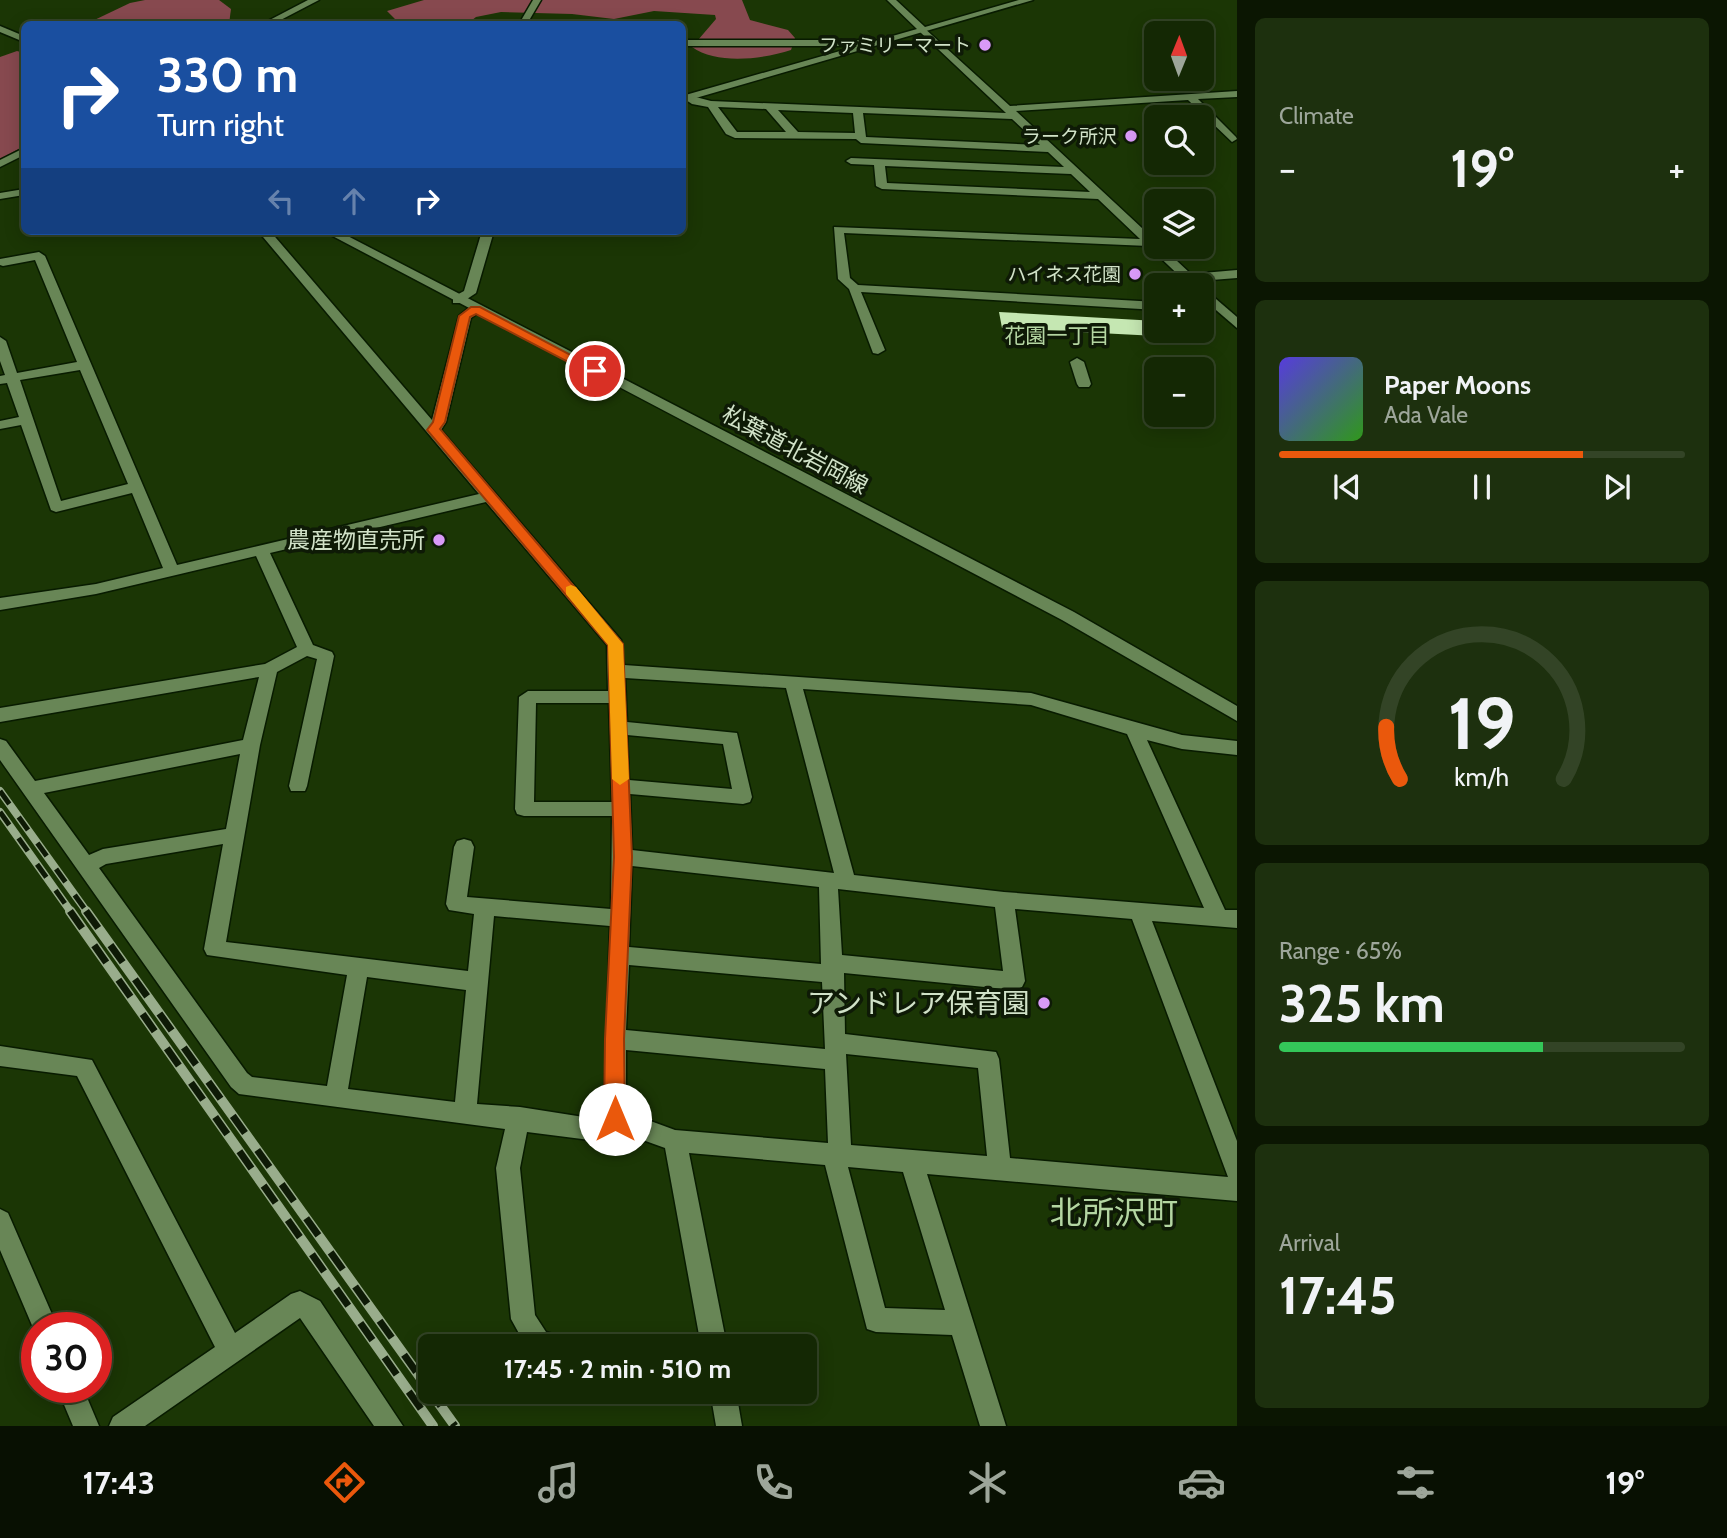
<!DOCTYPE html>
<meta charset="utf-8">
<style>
body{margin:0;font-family:Cabin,"Noto Sans JP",sans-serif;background:#1d300e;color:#f1f3f6;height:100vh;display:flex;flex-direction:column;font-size:26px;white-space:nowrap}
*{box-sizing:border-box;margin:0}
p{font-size:23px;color:#9da69a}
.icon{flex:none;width:38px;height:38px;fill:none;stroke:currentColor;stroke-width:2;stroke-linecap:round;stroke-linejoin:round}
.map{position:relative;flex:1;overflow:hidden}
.side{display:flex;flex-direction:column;gap:18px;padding:18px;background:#0b1602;width:490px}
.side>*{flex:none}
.banner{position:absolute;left:21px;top:21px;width:665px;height:214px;border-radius:10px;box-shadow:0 4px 18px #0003,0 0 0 2px #334426;background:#1a4fa0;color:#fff;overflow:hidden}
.needle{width:46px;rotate:1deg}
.fabs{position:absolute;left:1144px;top:21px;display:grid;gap:14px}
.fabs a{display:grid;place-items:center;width:70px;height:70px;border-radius:10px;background:#142804;box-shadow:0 4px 18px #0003,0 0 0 2px #334426;font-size:35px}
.speed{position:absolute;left:21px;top:1312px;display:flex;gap:14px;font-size:35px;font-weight:700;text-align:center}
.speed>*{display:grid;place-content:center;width:91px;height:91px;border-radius:50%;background:#142804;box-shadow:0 4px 18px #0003,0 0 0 2px #334426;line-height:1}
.speed .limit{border:10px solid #d22;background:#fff;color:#111}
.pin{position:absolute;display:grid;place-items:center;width:60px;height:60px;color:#fff;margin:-30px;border:4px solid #fff;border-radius:50%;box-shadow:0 2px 7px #0007}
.me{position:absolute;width:77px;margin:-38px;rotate:0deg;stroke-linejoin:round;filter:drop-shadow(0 0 5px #0008)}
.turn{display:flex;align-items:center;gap:24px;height:147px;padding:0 21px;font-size:32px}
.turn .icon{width:91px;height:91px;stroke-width:2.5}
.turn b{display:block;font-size:49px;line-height:60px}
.lanes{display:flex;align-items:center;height:66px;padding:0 21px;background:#0003;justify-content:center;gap:35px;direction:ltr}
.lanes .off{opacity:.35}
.big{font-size:52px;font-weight:700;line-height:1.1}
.side .card{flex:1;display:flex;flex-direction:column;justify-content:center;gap:10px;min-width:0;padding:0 24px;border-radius:10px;background:#1d300e}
.side .dial{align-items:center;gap:0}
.dial svg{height:182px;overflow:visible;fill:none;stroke:#334426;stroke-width:7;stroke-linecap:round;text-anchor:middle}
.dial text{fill:#f1f3f6;stroke:none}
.song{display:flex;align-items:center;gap:21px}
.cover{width:84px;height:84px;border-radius:10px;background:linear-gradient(135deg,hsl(250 70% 55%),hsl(110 70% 35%))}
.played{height:7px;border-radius:4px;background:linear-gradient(90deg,#ea580c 75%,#334426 75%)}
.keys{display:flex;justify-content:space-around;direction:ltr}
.heat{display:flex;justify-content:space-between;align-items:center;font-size:38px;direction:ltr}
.charge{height:10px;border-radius:5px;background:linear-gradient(90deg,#34c759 65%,#334426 0)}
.trip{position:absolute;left:418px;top:1334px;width:399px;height:70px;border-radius:10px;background:#142804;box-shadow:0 4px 18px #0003,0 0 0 2px #334426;font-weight:700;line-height:70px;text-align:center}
.menu{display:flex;height:112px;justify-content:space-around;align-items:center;background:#081002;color:#9da69a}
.menu .icon{width:49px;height:49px}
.menu .active{color:#ea580c}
.menu b{font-size:32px;color:#f1f3f6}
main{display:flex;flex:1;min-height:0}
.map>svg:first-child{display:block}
</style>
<main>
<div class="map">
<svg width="1237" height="1426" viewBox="0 0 1237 1426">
<rect width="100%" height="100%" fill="#1b3605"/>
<g fill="#87494f">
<polygon points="145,0 219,0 231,9 229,24 86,24 130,3"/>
<path d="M424,0H742L750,20L788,30L795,38L791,50C763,59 717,65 692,47L716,19L715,15L654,11L614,19L572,14L501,12L476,17L467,24H400L387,11Z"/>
<polygon points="17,51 24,53 24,146 0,159 0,57"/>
</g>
<polygon fill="#c5e7b2" points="999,312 1157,321 1157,336 1002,328"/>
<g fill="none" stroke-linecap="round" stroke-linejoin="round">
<g stroke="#081b00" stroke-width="3">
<g id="minor">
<polygon points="308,0 319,0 273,24 262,24"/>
<polygon points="533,0 541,0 527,24 519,24"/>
<polygon points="0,26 24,36 24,42 0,32"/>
<path d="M923,27L1010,106L1237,91V97L1198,99L1236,137L1237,139L1232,142L1188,100L1016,111L1157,242V247H1162L1191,274L1237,270V278L1199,281L1202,285H1189L1148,246L844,233L850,278L858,285L1157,302V310L861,292L885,350L878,354L873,353L849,289L838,279L834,227L1140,239L1098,199L882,189L876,186L874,165L851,164L846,161L851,158L1064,167L1048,152L861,143L856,139L735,138L726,134L708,107L692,104L683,98L688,95L711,101L1006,113L920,32L918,30ZM718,107L766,109L786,132H737ZM778,110L853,113L855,133L798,132ZM863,113L1012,119L1040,145L866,137ZM885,166L1071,174L1090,192L887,183Z"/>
<polygon points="682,40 859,40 870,47 865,50 857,46 682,46"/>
<polygon points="24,148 24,155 0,167 0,160"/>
<polygon points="24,189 24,195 0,199 0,193"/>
<path d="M258,231H270L432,420L459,316L471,306H479V312L471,318L446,422L441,430L621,640L624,665L1031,693L1182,735L1237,741V755L1182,749L1147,740L1225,910H1237V928L1152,921L1237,1141V1201L927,1174L1006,1426H980L952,1335L876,1332L867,1329L825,1165L689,1153L727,1346H701L665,1148L615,1130L590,1140L527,1132L520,1168L535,1315L546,1332L563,1337L567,1346H526L511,1319L496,1168L505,1129L239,1094L231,1087L0,760V739L6,741L35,781L243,740L259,677L0,722V708L265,664L297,647L256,556L96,594L0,610V598L96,584L163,568L132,493L56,512L51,510L21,425L0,429V421L19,417L7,383L0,384V376L5,375L0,361V337L6,341L17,373L77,362L35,260L3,266L0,265V259L39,252L45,256L177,565L479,494ZM80,370L128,484L61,501L20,380ZM486,502L607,645L608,691H528L519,697L515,809L517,814L524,816H612L611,909L467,897L474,847L471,841L464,839L457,841L454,847L446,904L449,910L474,914L468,971L226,942L260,745L277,672L307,656L317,659L289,786L291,791H305L307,786L334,656L332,652L313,645L270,553ZM625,678L786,688L834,873L632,850L630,794L743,804L750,802L752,797L737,733L627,722ZM803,689L1031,705L1127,734L1204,908L1004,892L854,875ZM536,703H609L612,802H534ZM627,735L723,744L732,789L629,780ZM240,754L226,829L103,849L89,855L44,793ZM223,844L204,949L207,955L347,975L327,1086L252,1077L247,1073L99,868L106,864ZM632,866L819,887L821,964L629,947ZM838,889L995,907L1003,971L842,955ZM1015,909L1132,919L1228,1177L1010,1158L999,1059L996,1052L845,1034L844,973L1015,990L1022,987L1025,981ZM494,916L610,926L604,1113L590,1118L520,1107L477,1104ZM629,965L822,982L825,1049L626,1030ZM367,977L466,990L455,1102L348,1089ZM626,1050L825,1069L828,1143L675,1130L626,1112ZM846,1054L978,1068L987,1156L851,1145ZM848,1167L903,1172L945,1310L885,1308Z"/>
<polygon points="482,231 494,231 476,293 461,303 453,303 453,297 464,291"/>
<polygon points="1202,287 1237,317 1237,328 1202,298"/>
<polygon points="1077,358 1084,362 1091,384 1089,387 1079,387 1077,384 1070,362"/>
<polygon points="0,1046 92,1060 235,1333 291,1294 300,1291 320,1301 403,1426 374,1426 300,1318 145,1426 109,1426 113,1417 215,1347 77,1076 0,1066"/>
<polygon points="0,1209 8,1213 58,1328 37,1328 37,1337 0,1250"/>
<polygon points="57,1388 83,1388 99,1426 73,1426"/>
<polygon points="710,1391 736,1391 742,1426 716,1426"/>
</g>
</g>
<g stroke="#081b00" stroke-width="3">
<g id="tertiary">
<polygon points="887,0 896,0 925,27 1019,0 1033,0 682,102 682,96 917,29"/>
<polygon points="323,231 338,231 1074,612 1237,706 1237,721 1062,620"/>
</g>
</g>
<use href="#minor" fill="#688656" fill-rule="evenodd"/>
<use href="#tertiary" fill="#688656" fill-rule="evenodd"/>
<g stroke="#99ad8c" stroke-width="8">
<g id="rail-far1">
<polyline points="0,791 87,912"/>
<polyline points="0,812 71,912"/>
</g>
</g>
<g stroke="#99ad8c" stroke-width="10">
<g id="rail">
<polyline points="70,911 433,1426"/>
<polyline points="86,911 455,1426"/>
</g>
</g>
<use href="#rail-far1" stroke="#0e1a06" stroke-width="5" stroke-dasharray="16" stroke-linecap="butt"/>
<use href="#rail" stroke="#0e1a06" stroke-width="7" stroke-dasharray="21" stroke-linecap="butt"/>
</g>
<polygon fill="#ea580c" stroke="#983908" stroke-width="2" points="471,307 480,307 601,371 591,374 476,314 470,317 445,422 440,429 623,644 632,857 624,1039 625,1119 622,1126 615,1128 607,1126 604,1119 605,1039 614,857 608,645 427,430 433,422 459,316"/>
<polygon fill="#f59e0b" points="571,585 576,587 623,644 629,779 620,785 612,779 608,645 566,594 566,587"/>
<g fill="#d99af7" stroke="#0e1a06" stroke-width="2.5">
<circle cx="985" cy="45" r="7"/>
<circle cx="1131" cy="136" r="7"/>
<circle cx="1135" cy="274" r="7"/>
<circle cx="439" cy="540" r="7"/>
<circle cx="1044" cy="1003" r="7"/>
</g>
<g text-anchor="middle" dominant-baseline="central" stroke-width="7" stroke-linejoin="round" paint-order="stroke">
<g font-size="19" fill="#d1e2c8" stroke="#0e1a06" text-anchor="end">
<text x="971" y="45">ファミリーマート</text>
<text x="1117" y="136">ラーク所沢</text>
<text x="1121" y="274">ハイネス花園</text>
</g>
<g font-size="21" fill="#b4d6a2" stroke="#0e1a06">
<text x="1057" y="335">花園一丁目</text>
</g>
<g font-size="23" fill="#d1e2c8" stroke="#0e1a06">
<text transform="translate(795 450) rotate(28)">松葉道北岩岡線</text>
</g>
<g font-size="23" fill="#d1e2c8" stroke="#0e1a06" text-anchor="end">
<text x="425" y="540">農産物直売所</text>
</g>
<g font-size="28" fill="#d1e2c8" stroke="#0e1a06" text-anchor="end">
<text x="1030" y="1003">アンドレア保育園</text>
</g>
<g font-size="32" fill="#b4d6a2" stroke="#0e1a06">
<text x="1114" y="1212">北所沢町</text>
</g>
</g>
</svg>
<div class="fabs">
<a><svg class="needle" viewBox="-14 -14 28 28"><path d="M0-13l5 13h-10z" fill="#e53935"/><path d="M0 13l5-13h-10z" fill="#9da69a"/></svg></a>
<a><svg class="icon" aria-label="search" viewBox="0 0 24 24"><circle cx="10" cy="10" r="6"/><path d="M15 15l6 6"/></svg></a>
<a><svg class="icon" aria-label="layers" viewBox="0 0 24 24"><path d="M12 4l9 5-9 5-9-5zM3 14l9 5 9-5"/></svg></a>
<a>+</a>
<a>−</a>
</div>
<div class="speed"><div class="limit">30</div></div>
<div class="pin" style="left:595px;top:371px;background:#d93025"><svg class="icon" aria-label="arrive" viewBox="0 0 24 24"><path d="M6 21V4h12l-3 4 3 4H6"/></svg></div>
<svg class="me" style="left:615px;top:1119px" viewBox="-20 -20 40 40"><circle r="19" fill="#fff"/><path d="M0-13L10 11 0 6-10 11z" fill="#ea580c"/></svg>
<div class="trip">17:45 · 2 min · 510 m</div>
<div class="banner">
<div class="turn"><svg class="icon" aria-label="right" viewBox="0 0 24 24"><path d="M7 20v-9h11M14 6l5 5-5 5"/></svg><div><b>330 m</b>Turn right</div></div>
<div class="lanes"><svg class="icon off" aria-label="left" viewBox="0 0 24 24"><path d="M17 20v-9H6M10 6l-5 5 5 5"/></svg><svg class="icon off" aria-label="ahead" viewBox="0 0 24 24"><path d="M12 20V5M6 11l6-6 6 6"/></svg><svg class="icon" aria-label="right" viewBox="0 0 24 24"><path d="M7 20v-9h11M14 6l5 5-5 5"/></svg></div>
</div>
</div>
<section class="side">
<div class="card"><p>Climate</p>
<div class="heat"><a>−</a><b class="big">19°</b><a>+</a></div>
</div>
<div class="card">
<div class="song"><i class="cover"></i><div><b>Paper Moons</b><p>Ada Vale</p></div></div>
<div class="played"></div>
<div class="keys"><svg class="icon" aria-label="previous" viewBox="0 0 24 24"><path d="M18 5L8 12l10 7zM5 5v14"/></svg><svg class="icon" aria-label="pause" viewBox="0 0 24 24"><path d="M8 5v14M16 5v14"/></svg><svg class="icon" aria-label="next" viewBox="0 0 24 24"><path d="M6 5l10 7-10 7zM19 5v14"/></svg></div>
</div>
<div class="card dial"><svg viewBox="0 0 100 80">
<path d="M14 69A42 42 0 1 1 86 69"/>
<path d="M14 69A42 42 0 0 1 8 46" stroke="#ea580c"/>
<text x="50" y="56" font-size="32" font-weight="700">19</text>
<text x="50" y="72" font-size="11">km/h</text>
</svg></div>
<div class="card"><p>Range · 65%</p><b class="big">325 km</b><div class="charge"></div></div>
<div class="card"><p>Arrival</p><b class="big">17:45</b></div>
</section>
</main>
<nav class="menu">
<b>17:43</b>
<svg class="icon active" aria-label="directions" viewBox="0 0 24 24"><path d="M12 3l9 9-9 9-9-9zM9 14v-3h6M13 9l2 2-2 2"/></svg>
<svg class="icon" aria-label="music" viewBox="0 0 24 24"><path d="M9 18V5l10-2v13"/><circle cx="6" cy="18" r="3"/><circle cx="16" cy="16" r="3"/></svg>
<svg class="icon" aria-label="phone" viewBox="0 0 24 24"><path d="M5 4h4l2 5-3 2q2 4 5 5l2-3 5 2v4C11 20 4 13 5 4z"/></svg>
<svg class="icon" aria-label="climate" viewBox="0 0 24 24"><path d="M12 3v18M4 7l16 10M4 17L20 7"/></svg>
<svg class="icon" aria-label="car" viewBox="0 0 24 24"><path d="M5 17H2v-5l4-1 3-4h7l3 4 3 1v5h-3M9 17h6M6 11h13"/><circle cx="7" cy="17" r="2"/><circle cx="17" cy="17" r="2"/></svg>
<svg class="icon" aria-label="filters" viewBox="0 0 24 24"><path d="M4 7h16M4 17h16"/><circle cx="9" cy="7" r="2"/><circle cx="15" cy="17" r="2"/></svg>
<b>19°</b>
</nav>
